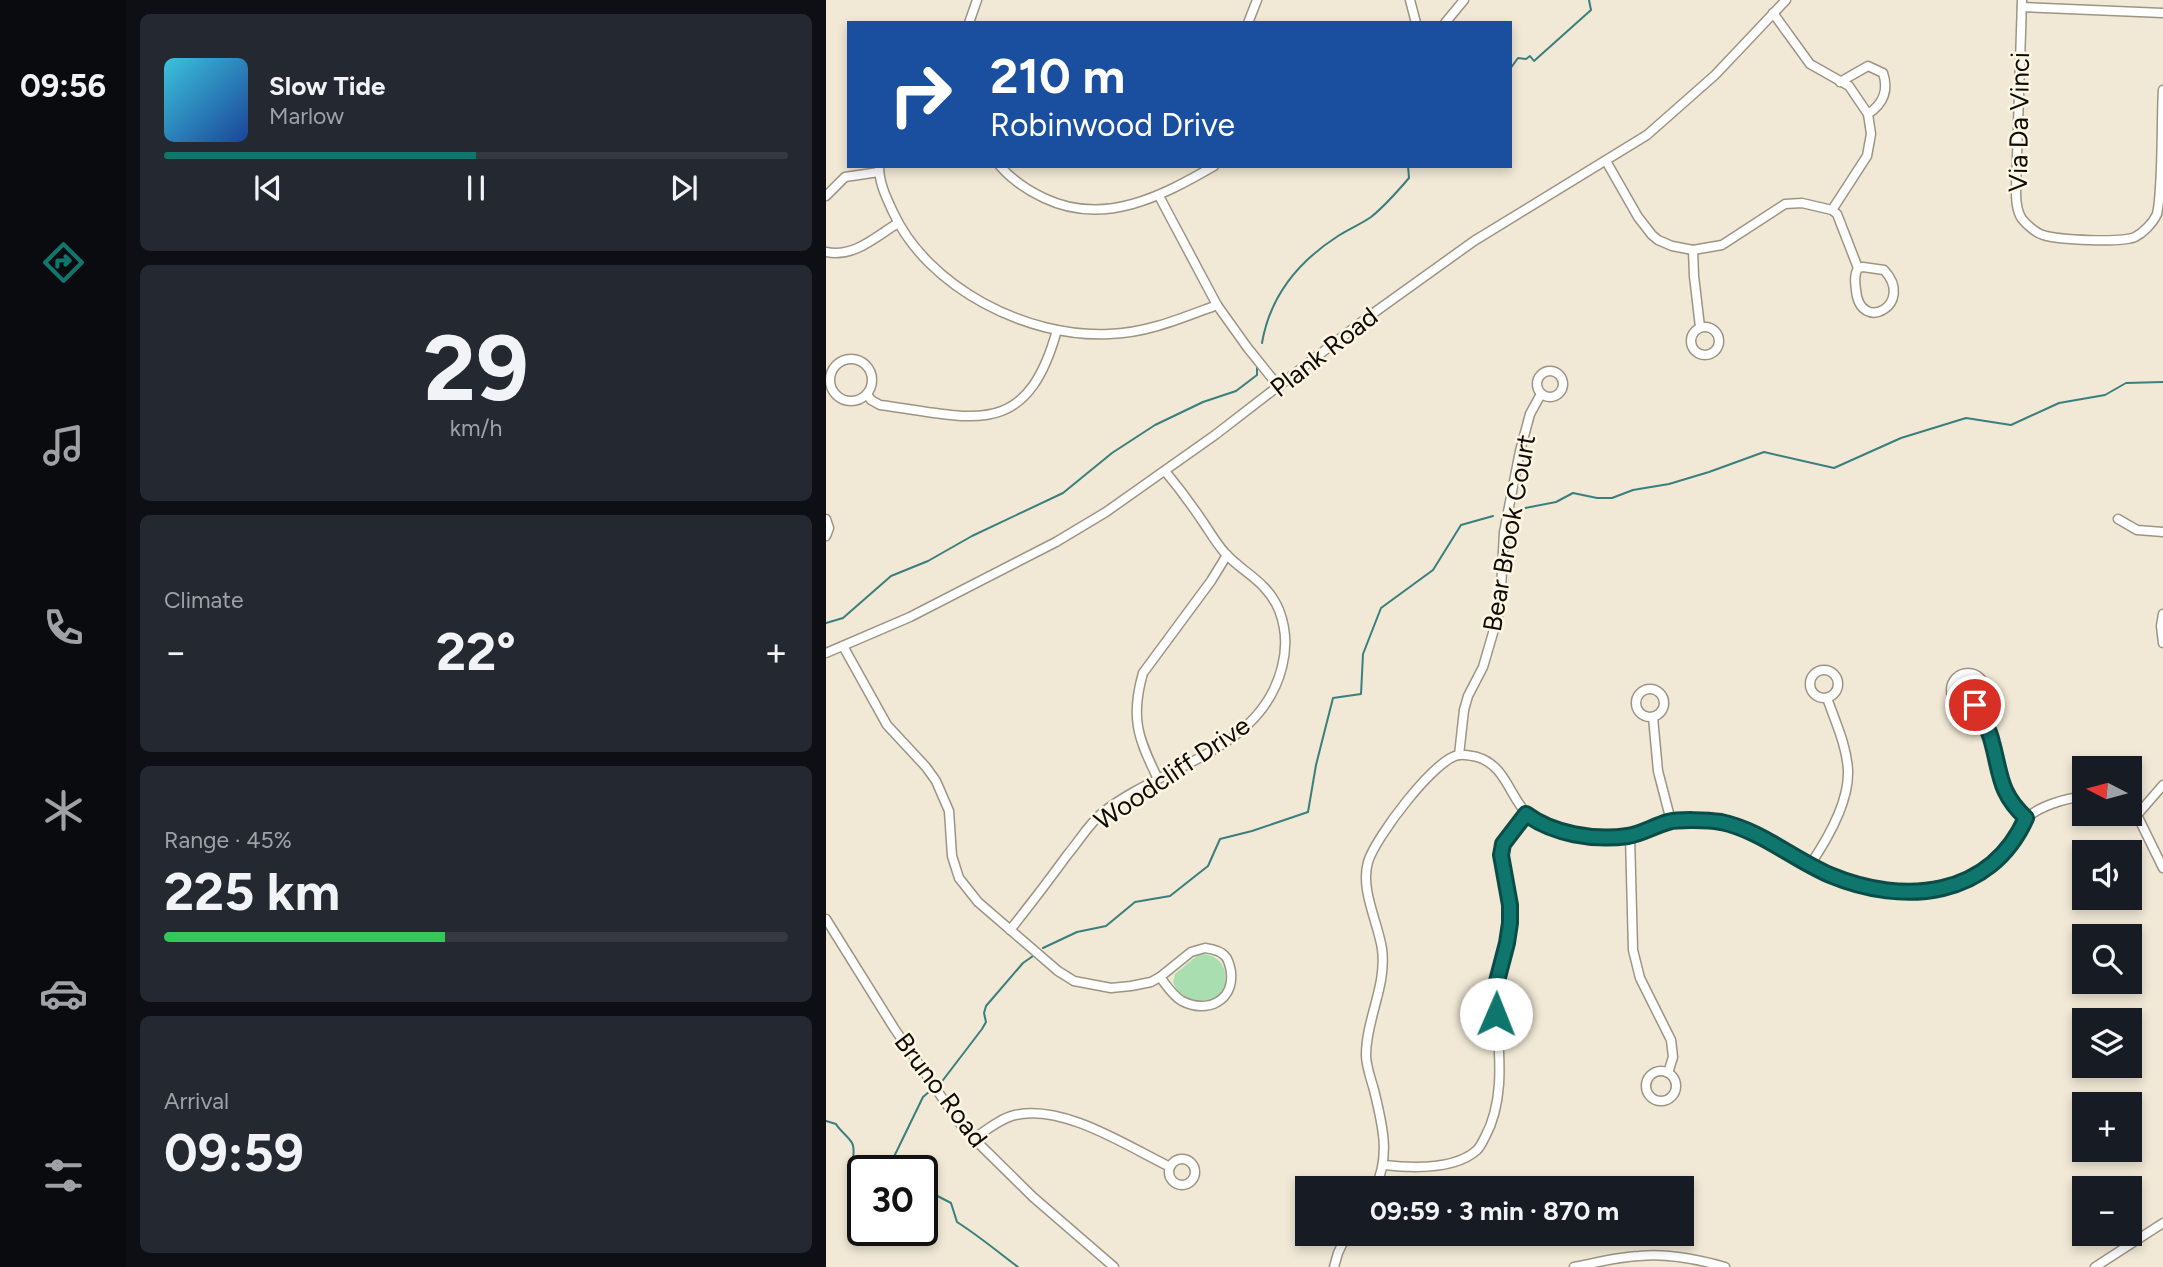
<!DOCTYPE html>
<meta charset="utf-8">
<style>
body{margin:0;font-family:Figtree,sans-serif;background:#242831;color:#f1f3f6;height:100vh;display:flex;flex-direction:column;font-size:26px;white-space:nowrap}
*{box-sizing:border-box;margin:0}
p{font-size:23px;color:#9ea1a6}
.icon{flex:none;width:38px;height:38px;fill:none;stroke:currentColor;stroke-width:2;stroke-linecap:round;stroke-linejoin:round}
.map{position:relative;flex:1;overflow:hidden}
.side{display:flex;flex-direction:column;gap:14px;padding:14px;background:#0d0f14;width:700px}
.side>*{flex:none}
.guide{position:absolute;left:21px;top:21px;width:665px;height:147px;border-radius:0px;box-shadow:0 4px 10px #0003;background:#1a4fa0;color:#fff;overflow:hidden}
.needle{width:46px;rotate:276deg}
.buttons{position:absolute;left:1246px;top:756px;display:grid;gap:14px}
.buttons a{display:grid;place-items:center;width:70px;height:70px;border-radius:0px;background:#171b24;box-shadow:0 4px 10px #0003;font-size:35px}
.speed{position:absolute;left:21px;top:1155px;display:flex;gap:14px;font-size:35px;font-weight:700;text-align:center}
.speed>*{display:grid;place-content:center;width:91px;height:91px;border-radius:50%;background:#171b24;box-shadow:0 4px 10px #0003;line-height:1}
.speed .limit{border:4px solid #111;border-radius:10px;background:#fff;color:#111}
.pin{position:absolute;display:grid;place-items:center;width:60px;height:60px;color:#fff;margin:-30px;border:4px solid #fff;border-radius:50%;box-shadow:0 2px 7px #0007}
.me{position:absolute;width:77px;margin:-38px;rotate:1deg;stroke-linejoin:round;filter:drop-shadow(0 0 5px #0008)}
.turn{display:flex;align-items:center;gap:24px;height:147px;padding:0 28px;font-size:32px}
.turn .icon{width:91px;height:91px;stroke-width:2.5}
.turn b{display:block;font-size:49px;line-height:60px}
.big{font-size:52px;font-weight:700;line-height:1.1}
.side .card{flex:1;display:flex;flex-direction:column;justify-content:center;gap:10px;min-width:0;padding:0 24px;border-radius:10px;background:#242831}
.side .dial{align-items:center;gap:0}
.dial b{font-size:91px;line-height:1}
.song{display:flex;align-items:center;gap:21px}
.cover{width:84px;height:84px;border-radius:10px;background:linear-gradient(135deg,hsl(190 70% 55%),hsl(220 70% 35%))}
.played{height:7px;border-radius:4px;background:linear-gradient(90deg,#0f766e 50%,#363941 50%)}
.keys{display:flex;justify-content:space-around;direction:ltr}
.heat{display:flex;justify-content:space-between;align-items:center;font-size:38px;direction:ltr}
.charge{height:10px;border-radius:5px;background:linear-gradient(90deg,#34c759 45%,#363941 0)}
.trip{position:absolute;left:469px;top:1176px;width:399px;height:70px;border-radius:0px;background:#171b24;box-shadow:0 4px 10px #0003;font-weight:700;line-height:70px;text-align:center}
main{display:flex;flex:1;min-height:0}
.tabs{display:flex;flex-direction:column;width:126px;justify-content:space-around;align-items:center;background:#090b0e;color:#9ea1a6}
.tabs .icon{width:49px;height:49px}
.tabs .current{color:#0f766e}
.tabs b{font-size:32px;color:#f1f3f6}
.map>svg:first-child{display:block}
</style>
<main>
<nav class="tabs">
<b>09:56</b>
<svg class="icon current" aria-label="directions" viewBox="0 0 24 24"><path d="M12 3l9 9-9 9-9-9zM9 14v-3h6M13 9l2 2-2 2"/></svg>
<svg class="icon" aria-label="music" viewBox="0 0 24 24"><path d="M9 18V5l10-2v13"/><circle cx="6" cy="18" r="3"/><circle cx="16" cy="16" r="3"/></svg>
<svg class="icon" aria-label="phone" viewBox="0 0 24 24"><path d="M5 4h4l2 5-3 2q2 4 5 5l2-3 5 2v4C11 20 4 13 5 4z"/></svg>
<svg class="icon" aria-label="climate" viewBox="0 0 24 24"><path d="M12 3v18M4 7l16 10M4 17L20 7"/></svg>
<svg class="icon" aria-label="car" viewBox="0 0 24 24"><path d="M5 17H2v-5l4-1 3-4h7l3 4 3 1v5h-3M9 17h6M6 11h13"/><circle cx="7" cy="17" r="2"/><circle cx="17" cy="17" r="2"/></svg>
<svg class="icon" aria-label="filters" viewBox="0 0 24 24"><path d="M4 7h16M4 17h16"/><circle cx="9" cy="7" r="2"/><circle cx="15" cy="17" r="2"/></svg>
</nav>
<section class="side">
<div class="card">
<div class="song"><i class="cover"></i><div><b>Slow Tide</b><p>Marlow</p></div></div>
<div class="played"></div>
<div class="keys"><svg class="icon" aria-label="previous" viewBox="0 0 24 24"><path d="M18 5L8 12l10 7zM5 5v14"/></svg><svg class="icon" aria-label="pause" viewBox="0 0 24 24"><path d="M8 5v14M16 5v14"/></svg><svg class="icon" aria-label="next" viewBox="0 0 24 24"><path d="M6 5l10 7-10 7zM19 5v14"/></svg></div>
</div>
<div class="card dial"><b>29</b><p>km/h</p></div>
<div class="card"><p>Climate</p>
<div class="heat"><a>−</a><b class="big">22°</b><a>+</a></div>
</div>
<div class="card"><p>Range · 45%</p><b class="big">225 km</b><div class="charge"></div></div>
<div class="card"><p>Arrival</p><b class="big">09:59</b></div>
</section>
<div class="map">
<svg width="1337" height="1267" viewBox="0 0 1337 1267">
<rect width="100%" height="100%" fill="#f1e8d5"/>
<path fill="#a9dfb0" d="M373,954C410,952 408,1006 371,1002C359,1001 351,994 347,982L349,974Z"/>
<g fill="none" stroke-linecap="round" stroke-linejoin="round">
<g stroke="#397f7f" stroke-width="2">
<polyline points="684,69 692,58 700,59 704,56 708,61 765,10 763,0"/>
<path d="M436,343C444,296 473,261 512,236C523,229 535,224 545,217C559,206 571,192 583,178L582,166"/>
<polyline points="694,509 730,502 747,493 771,498 786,498 807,490 843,484 883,472 938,452 1008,468 1075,438 1140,418 1185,425 1233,403 1279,395 1300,383 1337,382"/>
<polyline points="0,623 17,618 65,576 102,561 146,536 237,493 286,453 329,425 377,402 410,391 431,375 431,368"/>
<polyline points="217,948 251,932 280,926 309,902 344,896 382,866 394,839 426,831 482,812 490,765 507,698 535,694 537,654 555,608 607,570 635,525 667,516"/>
<polyline points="114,1084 156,1029 160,1022 158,1013 160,1006 197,963 207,956"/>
<path d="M0,1121L10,1124C14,1131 22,1136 26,1143C29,1148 27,1156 27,1162H42L47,1170L58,1165L64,1171"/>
<polyline points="63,1167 97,1097 104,1091"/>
<path d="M96,1188L125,1203L131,1222C153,1236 172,1252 192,1267"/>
</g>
<g stroke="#9d9584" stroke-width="11">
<g id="minor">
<polyline points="584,0 590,23"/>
<path d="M1196,0L1190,188C1190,198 1190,210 1196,219C1201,225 1210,233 1217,235C1233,240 1295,243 1309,237C1317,233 1327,223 1331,214C1337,188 1335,121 1337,90"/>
<polyline points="1196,7 1337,13"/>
<polyline points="947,13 984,64 1023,86 1042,114 1045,134 1041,156 1006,210"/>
<polyline points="143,23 151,0"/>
<polyline points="422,23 431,0"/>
<polyline points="619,23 638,0"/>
<path d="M1014,82L1042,66L1057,73C1063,91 1057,104 1042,114"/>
<polyline points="780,161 812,217 826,235 832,240 846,246 867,250 896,245 959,204 976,203 1006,210"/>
<path d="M53,166C53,183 60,197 67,212C102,288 201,338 283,334C321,333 356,318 391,305"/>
<path d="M174,166C187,181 201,190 218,198C278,227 336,196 388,166"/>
<polyline points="0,196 19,177 53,172"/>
<polyline points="333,196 391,305 421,347 453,387"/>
<polyline points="1006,210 1011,214 1032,268"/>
<polyline points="867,250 868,276 874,327"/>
<path d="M0,252C28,258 49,237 72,223"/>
<path d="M1037,267L1058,270C1090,304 1034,335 1030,290C1029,282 1028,275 1032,268Z"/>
<circle cx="879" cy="341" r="14"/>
<circle cx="25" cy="380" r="21"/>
<circle cx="724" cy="384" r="13"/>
<path d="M41,394L45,400L54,405C146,417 200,442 231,330"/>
<polyline points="0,519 3,528 0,536"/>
<polyline points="1292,519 1311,530 1337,532"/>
<polyline points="1337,614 1335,626 1337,643"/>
<polyline points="17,646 61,725 100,767 110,781 123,811 126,856 133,878 152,902 232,971 248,981 285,988 305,986 325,982 334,977"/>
<polyline points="0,653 84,617 230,542 280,512 389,435 542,317 648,241 821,135 889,75 960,0"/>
<circle cx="998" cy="684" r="14"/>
<circle cx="1142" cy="690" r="17"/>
<circle cx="824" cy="703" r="14"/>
<path d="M1149,705C1155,717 1162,728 1166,740C1176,774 1172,792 1200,818"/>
<polyline points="827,717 832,771 845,821"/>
<polyline points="633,755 638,710 642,696 657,667 674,609 678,532 694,451 704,414 715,394"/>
<path d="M332,779C312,738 304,718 317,673L385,581L401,555"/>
<polyline points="1304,810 1311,815 1337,868"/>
<polyline points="1311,815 1337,785"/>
<polyline points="804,836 807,950 814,978 845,1040 847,1057 842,1073"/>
<path d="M984,865C1001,840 1023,803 1022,771C1021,746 1009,721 1001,698"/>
<polyline points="0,919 68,1028 137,1128 207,1197 288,1267"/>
<path d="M184,930C204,905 223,880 242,854C253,841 263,824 276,813C336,765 435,752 456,667C461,648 460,628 453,610C441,581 417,573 399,553C390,543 384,532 377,522C365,504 353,488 339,471"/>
<path d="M379,948C386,949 395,951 399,956C403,960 404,967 405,972C408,1001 381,1014 356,1001C347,996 341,986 334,977L365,952Z"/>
<circle cx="835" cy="1086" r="15"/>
<path d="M147,1139C159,1131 175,1118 189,1115C238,1104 301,1146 344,1167"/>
<circle cx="356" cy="1172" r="13"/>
<path d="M558,1165C585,1168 629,1170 651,1150C654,1147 657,1141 659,1137C683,1093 670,1038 670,990C670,965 684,943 684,917C684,895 669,863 677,843C682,832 692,823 700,814"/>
<path d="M549,1188C565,1156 556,1123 548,1090C545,1079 540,1066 540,1055C540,1019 561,986 556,949C552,922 534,890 542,862C549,838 609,758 633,755C639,754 646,756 651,757C679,765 683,795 701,814C705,819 715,823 721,826C745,836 778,841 803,836C817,834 829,825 843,822C856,818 876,820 890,821C912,823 932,836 950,846C980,863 1010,880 1043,887C1083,895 1129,893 1163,868C1175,859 1186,844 1194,831C1196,828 1197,824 1199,821C1208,807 1243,797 1258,797"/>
<polyline points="508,1267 512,1253 521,1234"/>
<path d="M748,1267C769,1263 791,1257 813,1256C842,1253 871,1259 899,1267"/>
<polyline points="1269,1267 1337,1223"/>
</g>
</g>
<use href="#minor" stroke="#fff" stroke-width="8"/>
</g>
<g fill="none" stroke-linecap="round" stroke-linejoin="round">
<g stroke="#0a4d48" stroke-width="18">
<path id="route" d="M670,1014V985L681,943L684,923V905L675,855L677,844L700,814C727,834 768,841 802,836C815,834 828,826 842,822C853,819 882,820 895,822C934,830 967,859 1004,875C1078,906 1164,898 1200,818C1173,793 1175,775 1166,742C1163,729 1156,717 1149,705"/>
</g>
<use href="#route" stroke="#0f766e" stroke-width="12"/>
</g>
<g text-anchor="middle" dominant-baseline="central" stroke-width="5" stroke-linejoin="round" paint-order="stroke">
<g font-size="26" fill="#0e0b06" stroke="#fef6e2">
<text transform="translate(1193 122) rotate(-89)">Via Da Vinci</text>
<text transform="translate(498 352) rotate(-38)">Plank Road</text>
<text transform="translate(683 533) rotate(-80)">Bear Brook Court</text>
<text transform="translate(346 773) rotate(-34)">Woodcliff Drive</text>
<text transform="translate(115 1090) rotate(53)">Bruno Road</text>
</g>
</g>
</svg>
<div class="buttons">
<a><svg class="needle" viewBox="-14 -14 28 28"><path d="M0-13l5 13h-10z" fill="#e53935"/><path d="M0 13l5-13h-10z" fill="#9ea1a6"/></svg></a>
<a><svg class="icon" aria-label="sound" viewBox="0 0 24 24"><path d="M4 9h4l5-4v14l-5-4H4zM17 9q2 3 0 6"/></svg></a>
<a><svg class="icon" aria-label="search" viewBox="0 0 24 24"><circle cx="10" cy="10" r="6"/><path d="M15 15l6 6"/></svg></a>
<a><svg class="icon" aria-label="layers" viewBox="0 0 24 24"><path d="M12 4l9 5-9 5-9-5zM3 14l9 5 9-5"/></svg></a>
<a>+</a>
<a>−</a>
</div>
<div class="speed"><div class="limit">30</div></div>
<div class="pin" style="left:1149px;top:705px;background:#d93025"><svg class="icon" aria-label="arrive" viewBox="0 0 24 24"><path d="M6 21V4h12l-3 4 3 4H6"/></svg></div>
<svg class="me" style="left:670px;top:1014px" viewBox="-20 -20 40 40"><circle r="19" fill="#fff"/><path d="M0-13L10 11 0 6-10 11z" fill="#0f766e"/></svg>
<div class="trip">09:59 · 3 min · 870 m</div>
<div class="guide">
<div class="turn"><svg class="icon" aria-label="right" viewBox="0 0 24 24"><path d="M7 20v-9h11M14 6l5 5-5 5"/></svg><div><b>210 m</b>Robinwood Drive</div></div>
</div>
</div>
</main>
